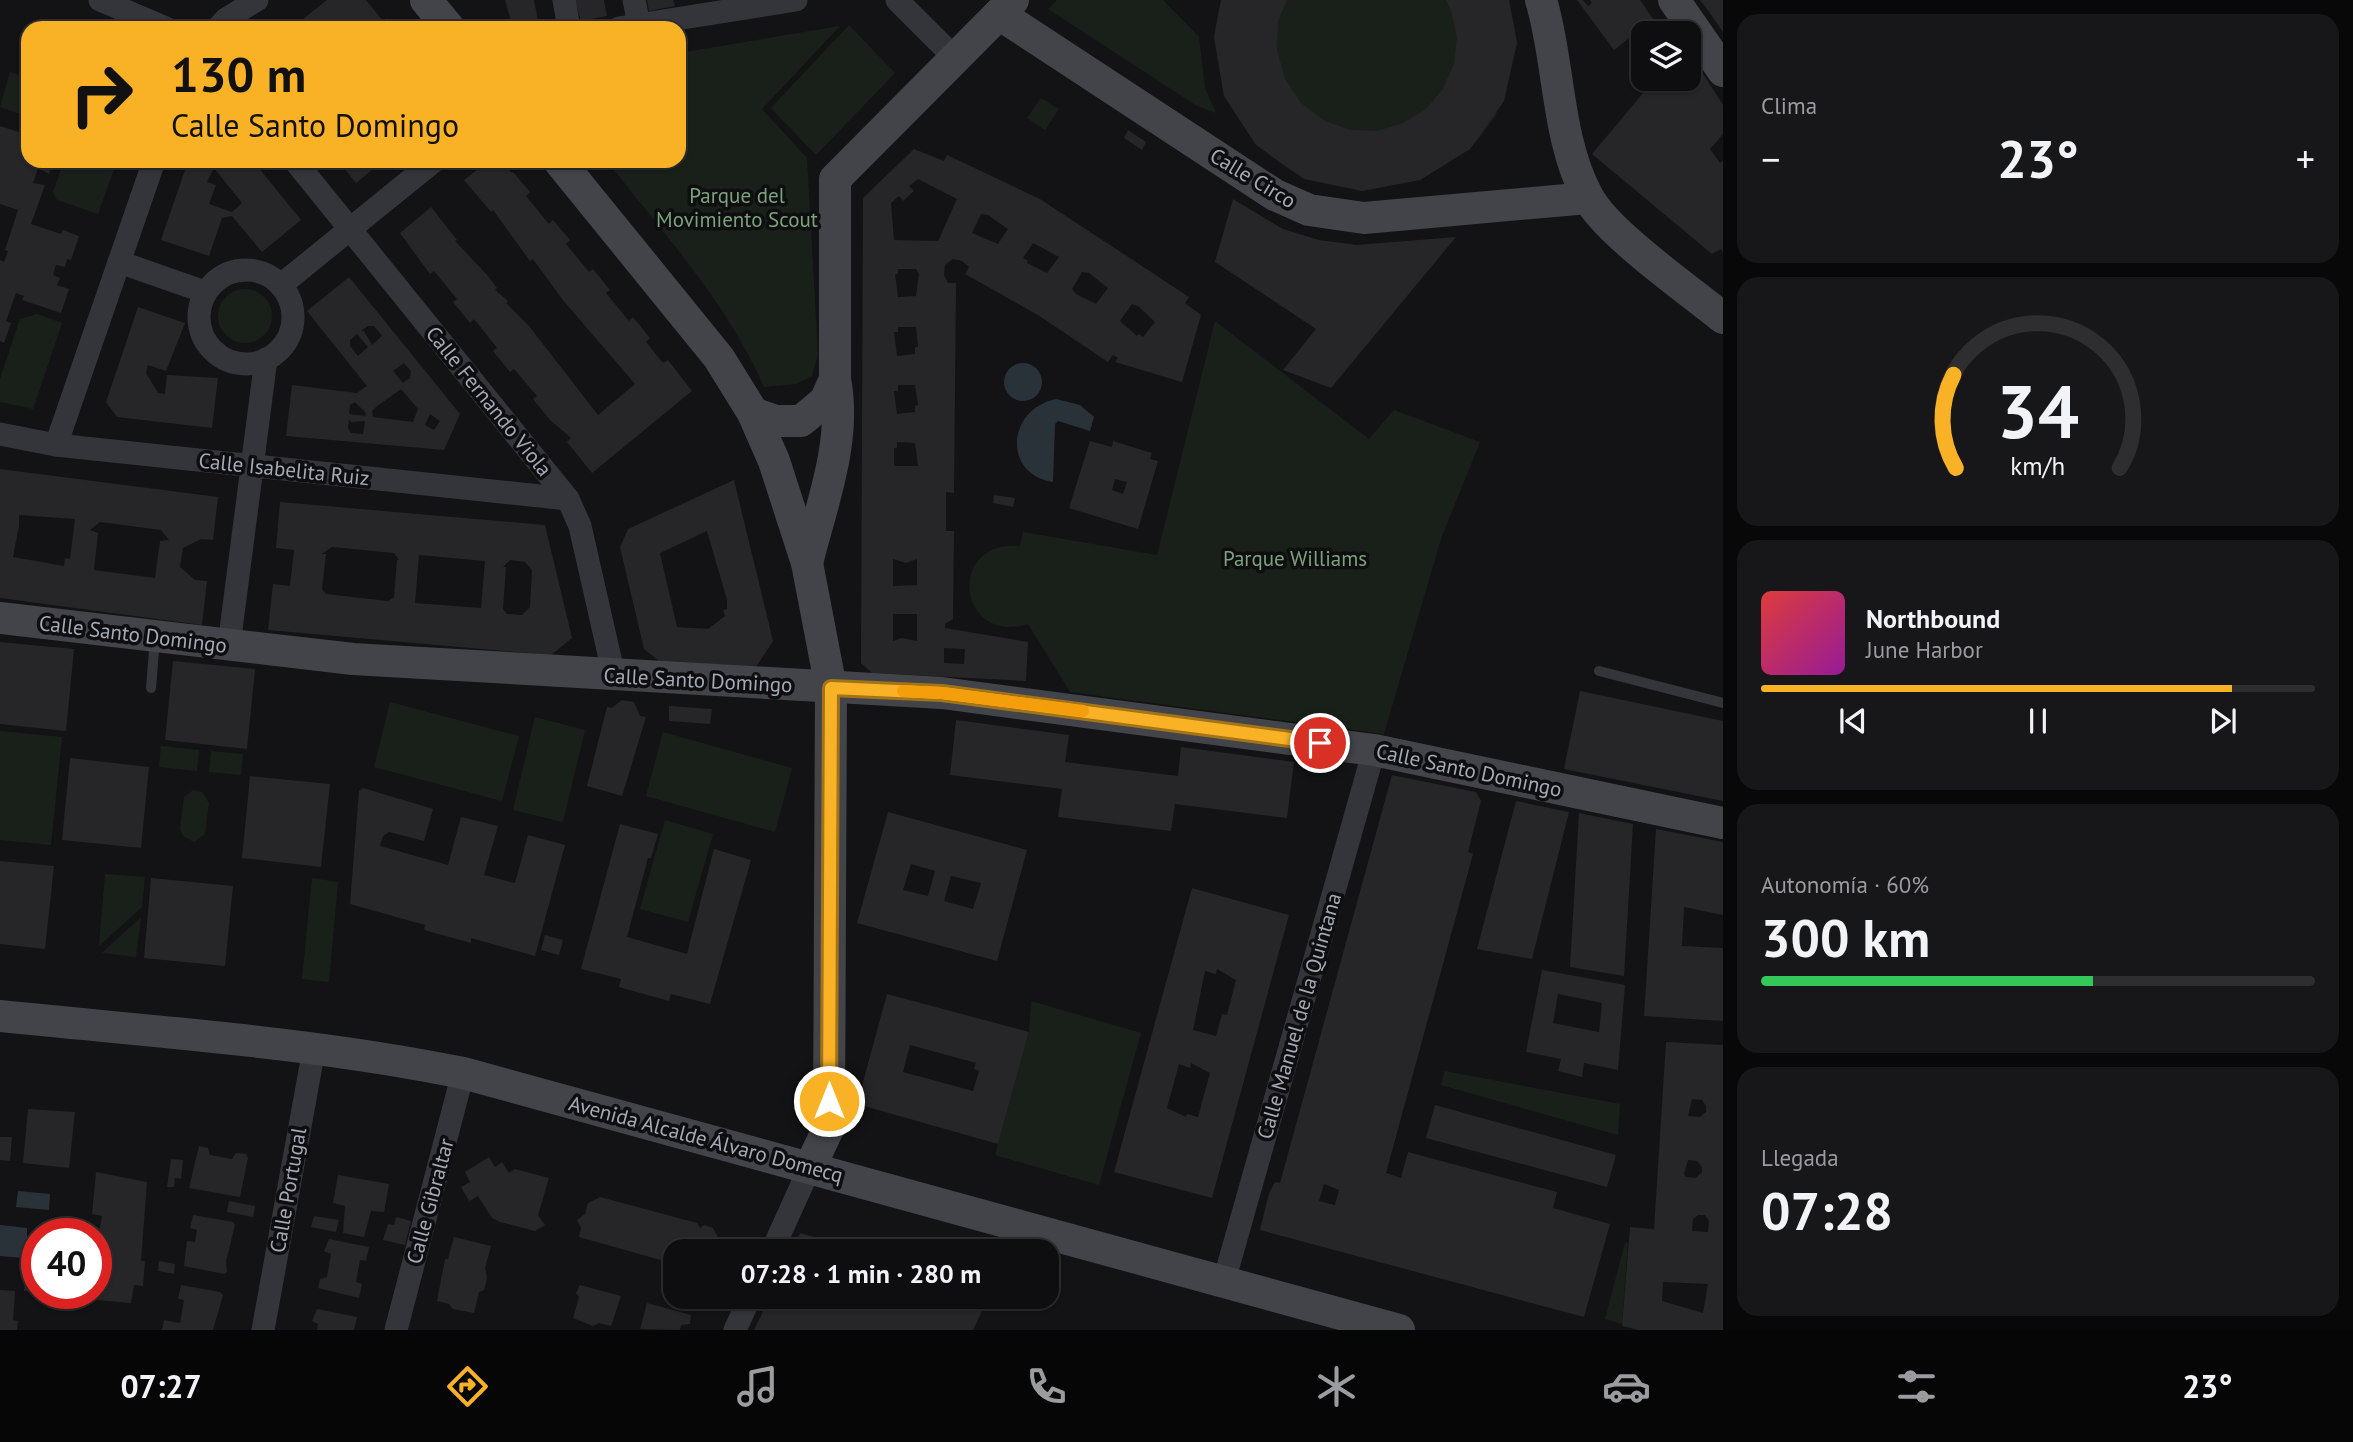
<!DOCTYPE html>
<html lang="es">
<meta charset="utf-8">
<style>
body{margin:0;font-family:"PT Sans",sans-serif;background:#171719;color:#f1f3f6;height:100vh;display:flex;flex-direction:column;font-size:26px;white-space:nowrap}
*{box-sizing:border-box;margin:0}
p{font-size:23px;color:#9b9c9f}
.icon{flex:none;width:38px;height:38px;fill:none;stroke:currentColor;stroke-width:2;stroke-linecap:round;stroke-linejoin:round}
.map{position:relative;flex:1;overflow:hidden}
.drawer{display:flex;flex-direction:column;gap:14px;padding:14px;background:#080809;width:630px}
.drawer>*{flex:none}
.hud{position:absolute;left:21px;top:21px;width:665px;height:147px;border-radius:21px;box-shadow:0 2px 5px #0004,0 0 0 2px #2e2e30;background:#f9b126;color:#111;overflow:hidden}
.controls{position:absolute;left:1631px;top:21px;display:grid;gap:14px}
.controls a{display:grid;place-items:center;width:70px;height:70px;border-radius:14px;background:#0e0e10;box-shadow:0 2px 5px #0004,0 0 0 2px #2e2e30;font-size:35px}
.speed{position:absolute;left:21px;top:1218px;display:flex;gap:14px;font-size:35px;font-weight:700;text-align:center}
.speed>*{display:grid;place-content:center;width:91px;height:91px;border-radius:50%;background:#0e0e10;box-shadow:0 2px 5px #0004,0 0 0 2px #2e2e30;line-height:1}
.speed .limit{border:10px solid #d22;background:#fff;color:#111}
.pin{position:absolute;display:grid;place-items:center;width:60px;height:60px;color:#fff;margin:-30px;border:4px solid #fff;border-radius:50%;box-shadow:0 2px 7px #0007}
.me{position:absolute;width:77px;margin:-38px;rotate:0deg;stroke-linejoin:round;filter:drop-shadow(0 0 5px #0008)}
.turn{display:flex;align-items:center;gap:24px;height:147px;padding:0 35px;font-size:32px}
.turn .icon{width:91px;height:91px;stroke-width:2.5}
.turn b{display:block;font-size:49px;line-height:60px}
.big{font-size:52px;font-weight:700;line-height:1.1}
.drawer .tile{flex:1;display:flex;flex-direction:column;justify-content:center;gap:10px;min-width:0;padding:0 24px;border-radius:21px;background:#171719}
.drawer .dial{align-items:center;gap:0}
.dial svg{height:182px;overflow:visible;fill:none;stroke:#2e2e30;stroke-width:7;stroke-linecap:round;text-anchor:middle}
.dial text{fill:#f1f3f6;stroke:none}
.song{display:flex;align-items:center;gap:21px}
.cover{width:84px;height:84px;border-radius:10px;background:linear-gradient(135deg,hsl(0 70% 55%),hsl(300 70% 35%))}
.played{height:7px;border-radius:4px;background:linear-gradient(90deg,#f9b126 85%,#2e2e30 85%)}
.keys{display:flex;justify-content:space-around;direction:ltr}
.heat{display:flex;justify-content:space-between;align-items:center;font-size:38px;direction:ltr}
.charge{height:10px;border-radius:5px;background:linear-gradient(90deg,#34c759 60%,#2e2e30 0)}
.trip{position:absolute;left:663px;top:1239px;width:396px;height:70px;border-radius:21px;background:#0e0e10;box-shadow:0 2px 5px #0004,0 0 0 2px #2e2e30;font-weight:700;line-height:70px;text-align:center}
.tab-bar{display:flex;height:112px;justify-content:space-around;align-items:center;background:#060606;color:#9b9c9f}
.tab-bar .icon{width:49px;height:49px}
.tab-bar .on{color:#f9b126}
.tab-bar b{font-size:32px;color:#f1f3f6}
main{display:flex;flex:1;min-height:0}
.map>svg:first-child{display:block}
</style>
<main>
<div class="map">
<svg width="1723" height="1330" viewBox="0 0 1723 1330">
<rect width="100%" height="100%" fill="#131315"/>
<g fill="#19201a">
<polygon points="1057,0 1163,0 1199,37 1205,88 1216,113 1197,106 1048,9"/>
<polygon points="1221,0 1509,0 1517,43 1496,115 1480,137 1470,149 1420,180 1362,191 1292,171 1269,155 1224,96 1214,37"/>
<polygon points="849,25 895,73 816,155 771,108"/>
<path d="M840,26L762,109L807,158L818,355L812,376L796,384L764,387C727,302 663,233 607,161H679V53Z"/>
<polygon points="10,72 28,78 26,116 0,107"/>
<polygon points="1041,98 1059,109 1045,130 1027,118"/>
<polygon points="64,161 102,161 115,166 98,214 57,200 53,192"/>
<circle cx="245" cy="316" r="27"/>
<polygon points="37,314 62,323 33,409 0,402 0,379 20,319"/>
<path d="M1215,321L1369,439L1394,410L1480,442L1441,539L1384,734L1070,692L1028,624C957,646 946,539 1020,546L1023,532L1157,555Z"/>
<polygon points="390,702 519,736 502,801 374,767"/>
<polygon points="535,717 585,730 563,822 513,810"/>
<polygon points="0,731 62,737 51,845 0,840"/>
<polygon points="663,732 792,768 775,832 646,796"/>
<polygon points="161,746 199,750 197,771 159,767"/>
<polygon points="211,751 243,754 241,775 209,772"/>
<polygon points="193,790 202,792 209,803 205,834 194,842 183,836 180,829 184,797"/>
<polygon points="665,820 713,834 688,922 640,909"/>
<polygon points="105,874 145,877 142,907 99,946"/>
<polygon points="312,878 338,882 329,982 302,979"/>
<polygon points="141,917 136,957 102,953"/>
<polygon points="1031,1001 1141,1033 1099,1185 995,1155 1029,1032"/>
<polygon points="1445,1071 1620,1104 1618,1135 1441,1085"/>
<polygon points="1628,1242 1622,1324 1605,1319 1625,1243"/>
</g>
<g fill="#293239">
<circle cx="1023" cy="382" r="19"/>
<path d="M1056,399L1080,405L1094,417L1090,431L1058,421L1055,424L1053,482C1002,474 1007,409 1056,399Z"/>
<polygon points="18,1191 50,1194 49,1210 16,1207"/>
<polygon points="0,1225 27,1228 27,1236 32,1244 25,1250 24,1258 0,1256"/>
</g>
<g fill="#262629" fill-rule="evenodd">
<polygon points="327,0 366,0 383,21 387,18 396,28 301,28 308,23 304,18"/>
<polygon points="505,0 534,0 539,26 513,28"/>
<polygon points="575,0 604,0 607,16 581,21"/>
<polygon points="647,0 673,0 675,6 649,11"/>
<polygon points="1221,0 1287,0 1278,21 1277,50 1285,79 1301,103 1325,121 1350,130 1377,131 1403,123 1426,109 1443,89 1454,64 1457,37 1451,10 1446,0 1509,0 1517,43 1504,101 1470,149 1420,180 1362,191 1304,179 1256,145 1224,96 1214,37"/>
<polygon points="1577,0 1583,0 1588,6 1592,3 1590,0 1640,0 1653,19 1614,50"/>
<polygon points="1700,0 1723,0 1723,32 1707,9"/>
<polygon points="1689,52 1723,105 1723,134 1710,149 1720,163 1723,161 1723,253 1721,249 1712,254 1592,154 1655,79 1689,79"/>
<polygon points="0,126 28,135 28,161 53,161 49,174 38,168 33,183 45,185 31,224 61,234 63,230 79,236 71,260 67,259 65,267 56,265 53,275 60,278 57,285 69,289 61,313 22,300 24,296 16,293 6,321 11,323 4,343 0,341 0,260 4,262 8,251 5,250 18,210 0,204"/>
<polygon points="1128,130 1146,142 1142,150 1124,138"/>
<path d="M914,149L944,161L947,155L1040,199L1189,297L1185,303L1201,315L1182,382L1115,362L1118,358L1113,355L1108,362L1038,315L965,274L969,267L962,261L953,259L945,265L944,275L948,283H956L954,493L946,492V531H954L953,619L945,624V628L1028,642L1026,681L872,673L861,663L863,198ZM918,179L957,199L938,241L894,240L891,203L899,196L903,201L914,191L909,186ZM981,214L988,215L1008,229L998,244L972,233ZM1033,243L1059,257L1047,273L1027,263L1028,261L1023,258ZM898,269H916L919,274L916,296L898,297L895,274H898ZM1082,272L1089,273L1108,288L1096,304L1076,294L1072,289ZM1132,304L1138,306L1155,322L1143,337L1139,334L1137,336L1120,321ZM898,327H916L918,347H915V354L897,356L894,332H898ZM898,385H915L918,405L915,406V412L897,414L894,391H898ZM897,442L915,443L918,466H894V448H897ZM893,559L906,563L917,559V585L893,586ZM893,614H917V641L902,638L893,641ZM944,648L965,649L964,664L944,663Z"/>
<path d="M188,161H253L301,220L262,252L232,216L222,218L209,256L161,240ZM214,168L242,203L232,212L209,204L216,185L207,182Z"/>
<polygon points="338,161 383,161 356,183"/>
<polygon points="488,161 501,161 512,173 513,172 530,192 526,196 549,224 553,220 570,240 566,244 589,272 593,269 610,290 606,293 629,321 633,317 650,338 646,342 663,363 668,360 692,391 592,473 567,442 571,438 550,420 533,399 537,396 514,369 510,372 493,351 497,348 474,319 470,323 453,302 457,299 434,271 430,274 400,233 431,207 457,240 455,241 488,276 497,288 495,290 508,301 506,303 529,326 598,415 635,384 562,299 533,259 530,261 493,210 491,212 464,180"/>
<polygon points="1233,199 1283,229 1319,240 1357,245 1456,237 1331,388 1283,370 1316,329 1215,262"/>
<path d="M349,277L460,414L444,450L286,436L292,385L357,393L367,386L307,311ZM368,326H374L382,336L372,345L364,331H361ZM357,334L368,347L358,356L350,346V340ZM404,363L411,371L410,378L403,383L393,371ZM401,389L418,409L413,422L373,417L372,411L376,407ZM355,402L365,412L366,416L349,414L350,405ZM430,414L440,421L434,430L425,425ZM349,419L351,422L365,421L363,434L351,433L348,428Z"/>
<polygon points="138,307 185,323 166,371 148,365 146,373 158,393 165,394 167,375 218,378 212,428 117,417 106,402"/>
<path d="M1090,441L1112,447L1113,441L1152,453L1150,459L1158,461L1138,529L1069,508ZM1115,479L1127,482L1123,494L1112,490Z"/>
<path d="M0,469L218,497L213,540L201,539L183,548L180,567L195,580L207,581L202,625L0,598ZM19,515L75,519L70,559L65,558L64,566L13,557L19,526ZM100,522L161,530L169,540L160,541L155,578L94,570L98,533L90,530Z"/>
<path d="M734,480L773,641L756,667L659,661L644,649L620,547L628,529ZM707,531L727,600V609L723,610L725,616L708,629L677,627L660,553Z"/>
<polygon points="994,495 1015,498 1013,507 993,503"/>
<path d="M280,502L545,525L572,638L551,655L268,630L273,584L290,586L294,550L276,548ZM332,547L394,553L399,560H397L394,597L388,601L326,594L322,589L326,554H322ZM419,555L485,561L481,608L415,603ZM510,560L525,562L532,570L530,607L522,615L507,614L503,609L506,567H503Z"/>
<polygon points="0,642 74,649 66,731 0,724"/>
<polygon points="173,661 255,669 247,749 165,740"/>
<polygon points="1580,691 1723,721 1723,801 1564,769"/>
<polygon points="622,700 634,702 640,716 646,717 622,796 587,786 607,707 612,708"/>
<polygon points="669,706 712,709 710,724 669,721"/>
<polygon points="956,720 1069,735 1065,762 1178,776 1181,747 1294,762 1287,818 1175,804 1171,831 1058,817 1062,789 950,775"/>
<polygon points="70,758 149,767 141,848 62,840"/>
<path d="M1392,775L1476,792L1481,801L1468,852L1473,854L1386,1173L1401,1178L1408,1152L1557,1192L1553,1208L1610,1224L1584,1317L1260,1230L1269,1193L1275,1182L1280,1183ZM1324,1184L1339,1190L1335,1205L1319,1201Z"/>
<polygon points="250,776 330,784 321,867 242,858"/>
<polygon points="363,788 433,809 424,841 389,832 383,836 380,846 448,865 461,817 498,826 484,875 515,883 528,835 565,845 535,956 471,938 471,943 424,930 425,925 350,904 359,791"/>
<polygon points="1516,801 1569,812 1532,959 1477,949"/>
<path d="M888,812L1027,850L997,961L857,923ZM911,864L935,871L928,896L903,890ZM951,876L981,883L973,909L944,901Z"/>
<polygon points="1579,813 1633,824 1624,976 1570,967"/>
<polygon points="620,824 658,834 651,858 648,858 627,937 687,954 714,849 751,860 710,1004 671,994 669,1001 619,987 621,979 581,969"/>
<polygon points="1656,829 1723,842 1723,915 1684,907 1682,946 1723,948 1723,1021 1644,1016"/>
<polygon points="0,861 54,866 45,949 0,944"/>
<polygon points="151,878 233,886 225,966 144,958"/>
<path d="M1192,888L1289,915L1212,1198L1114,1172ZM1217,969L1236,980L1227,1015L1222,1014L1216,1036L1193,1030L1205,971L1216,974ZM1191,1063L1210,1073L1198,1117L1187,1114L1186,1117L1167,1108L1179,1064L1190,1068Z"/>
<polygon points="545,935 563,940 559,955 541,950"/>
<path d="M1542,970L1625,985L1618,1070L1584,1063L1582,1077L1558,1071L1561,1059L1526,1052ZM1558,994L1602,1003L1599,1032L1553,1023Z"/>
<path d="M887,994L1029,1032L998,1144L857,1104ZM910,1045L976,1063L974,1069L979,1071L973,1091L903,1072Z"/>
<path d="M1666,1042L1723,1045V1330H1639L1622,1326L1630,1227L1654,1229ZM1692,1099L1702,1100L1706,1106V1112L1700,1117L1688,1116ZM1688,1160L1697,1161L1702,1167V1172L1696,1178L1686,1177L1684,1174ZM1698,1215H1705L1709,1221L1708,1232L1692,1231L1693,1219ZM1663,1282L1708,1284L1703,1313L1662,1301Z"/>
<polygon points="1435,1105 1616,1155 1607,1187 1426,1138"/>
<polygon points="28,1109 75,1112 69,1168 23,1163"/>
<polygon points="0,1137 12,1137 10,1161 0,1160"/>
<polygon points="199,1146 208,1148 210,1155 232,1159 236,1153 246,1154 248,1158 240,1197 189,1188"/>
<polygon points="489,1157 495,1167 502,1162 509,1173 515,1169 549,1178 538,1215 545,1225 535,1231 500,1222 492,1218 478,1196 469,1201 461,1187 470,1182 465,1172"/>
<polygon points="171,1159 183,1160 181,1179 175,1178 174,1187 167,1187"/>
<polygon points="96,1172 147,1182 141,1261 145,1261 143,1286 134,1285 131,1303 85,1299 73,1295 96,1293 96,1249 102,1216 92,1214"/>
<polygon points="338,1175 389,1184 384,1212 371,1211 364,1237 343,1233 345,1206 333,1203"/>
<polygon points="600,1197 697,1223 700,1228 704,1225 713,1228 720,1241 718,1251 676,1251 676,1258 666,1256 664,1261 579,1237 581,1228 577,1220 585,1214 588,1203"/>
<polygon points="229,1201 255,1206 253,1217 227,1212"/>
<polygon points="193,1215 233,1222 235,1225 226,1261 227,1272 224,1274 184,1266 187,1241 195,1242 197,1230 190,1228"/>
<polygon points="314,1216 339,1220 336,1232 311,1227"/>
<polygon points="396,1217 411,1221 405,1245 383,1240 388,1224 394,1225"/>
<polygon points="57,1224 75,1225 74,1234 56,1234"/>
<polygon points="800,1233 860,1250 859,1251 792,1251"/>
<polygon points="454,1237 491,1246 485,1268 487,1278 484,1290 479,1292 474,1313 453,1309 449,1304 437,1301 445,1259 448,1259"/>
<polygon points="329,1239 369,1247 366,1261 360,1260 356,1282 362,1284 359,1298 318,1288 320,1279 327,1277 331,1254 324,1251"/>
<polygon points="159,1261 175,1264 174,1274 158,1271"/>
<polygon points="25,1275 37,1276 37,1292 24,1291"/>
<polygon points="181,1285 220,1292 223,1295 213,1330 162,1330 164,1320 180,1323 184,1300 178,1299"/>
<polygon points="580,1285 621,1296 611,1326 599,1323 593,1326 573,1318 579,1297 576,1293"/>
<polygon points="0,1290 15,1291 13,1320 18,1321 17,1330 0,1330"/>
<polygon points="770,1297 989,1297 973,1330 754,1330"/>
<polygon points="647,1303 691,1315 690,1324 681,1325 680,1330 640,1329"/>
<polygon points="317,1309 357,1317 354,1330 317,1330 318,1324 312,1321"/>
</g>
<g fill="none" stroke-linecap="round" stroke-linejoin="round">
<g stroke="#34353a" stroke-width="10">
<polyline points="1599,671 1723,703"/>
<polyline points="151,688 155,638"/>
</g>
<g stroke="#34353a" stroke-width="23">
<polyline points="100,0 166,28"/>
<polyline points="564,0 569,28"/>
<polyline points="634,0 639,25"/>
<polyline points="897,0 956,59"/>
<polyline points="218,28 226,19 257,0"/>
<polyline points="619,28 796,0"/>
<polyline points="295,161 568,499 580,526 614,676"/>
<polyline points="119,262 205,292"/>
<circle cx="246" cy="317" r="47"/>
<polyline points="281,285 434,161"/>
<polyline points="0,434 56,445 568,499"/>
<polyline points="56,445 154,161"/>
<polyline points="229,645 266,359"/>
<polyline points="772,1251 810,1167"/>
<polyline points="1224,1281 1374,750"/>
<polyline points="263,1330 314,1049"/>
<polyline points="396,1330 463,1073"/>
<polyline points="735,1330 750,1297"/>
</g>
<g stroke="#42444a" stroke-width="32">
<polyline points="426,0 449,28"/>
<path d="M1541,0C1560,63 1556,139 1588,197C1607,233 1689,290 1723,318"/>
<polyline points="1674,0 1723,71"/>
<polyline points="999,14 1275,195 1309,210 1364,218 1588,198"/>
<polyline points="559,161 719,358 753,413 774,461 807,563 831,688 829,1127 810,1167"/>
<polyline points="753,413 776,421 801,421 825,401 835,379"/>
<path d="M807,563C822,503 847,440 835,379V179L1013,0"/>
<polyline points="0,618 353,659 942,693 1374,750 1723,823"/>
<path d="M0,1016C155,1032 311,1042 463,1073L1399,1330"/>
</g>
</g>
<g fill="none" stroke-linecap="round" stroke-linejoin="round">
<g stroke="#a27319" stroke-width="18">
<polyline id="route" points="829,1101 831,688 942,693 1320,743"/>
</g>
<use href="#route" stroke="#f9b126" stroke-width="12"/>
<polyline stroke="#f59e0b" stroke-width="12" points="903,691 942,693 1083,711"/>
</g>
<g text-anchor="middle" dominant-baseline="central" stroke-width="7" stroke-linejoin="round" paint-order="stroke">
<g font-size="21" fill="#a4a9b6" stroke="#0e0e10">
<text transform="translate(1253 178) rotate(31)">Calle Circo</text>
<text transform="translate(489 401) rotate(51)">Calle Fernando Viola</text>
<text transform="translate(284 469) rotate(6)">Calle Isabelita Ruiz</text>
<text transform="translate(133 634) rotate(7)">Calle Santo Domingo</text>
<text transform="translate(698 680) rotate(3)">Calle Santo Domingo</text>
<text transform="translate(1469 770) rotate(12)">Calle Santo Domingo</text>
<text transform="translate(1299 1016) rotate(-74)">Calle Manuel de la Quintana</text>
<text transform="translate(706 1139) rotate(15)">Avenida Alcalde Álvaro Domecq</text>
<text transform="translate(288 1190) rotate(-80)">Calle Portugal</text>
<text transform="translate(430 1201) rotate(-75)">Calle Gibraltar</text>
</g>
<g font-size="21" fill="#7aa27c" stroke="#0e0e10">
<text x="737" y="195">Parque del<tspan x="737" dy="24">Movimiento Scout</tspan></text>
<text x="1295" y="558">Parque Williams</text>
</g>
</g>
</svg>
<div class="controls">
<a><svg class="icon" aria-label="layers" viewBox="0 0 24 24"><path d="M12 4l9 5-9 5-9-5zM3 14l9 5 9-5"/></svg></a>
</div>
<div class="speed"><div class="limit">40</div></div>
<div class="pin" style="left:1320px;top:743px;background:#d93025"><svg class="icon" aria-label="arrive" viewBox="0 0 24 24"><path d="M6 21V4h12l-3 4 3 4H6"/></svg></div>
<svg class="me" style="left:829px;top:1101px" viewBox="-20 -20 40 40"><circle r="17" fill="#f9b126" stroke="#fff" stroke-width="3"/><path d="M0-11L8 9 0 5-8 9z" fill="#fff"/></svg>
<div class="trip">07:28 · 1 min · 280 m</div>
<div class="hud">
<div class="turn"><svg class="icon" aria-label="right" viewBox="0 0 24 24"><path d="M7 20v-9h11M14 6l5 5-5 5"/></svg><div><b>130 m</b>Calle Santo Domingo</div></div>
</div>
</div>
<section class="drawer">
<div class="tile"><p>Clima</p>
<div class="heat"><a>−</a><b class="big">23°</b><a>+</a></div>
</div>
<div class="tile dial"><svg viewBox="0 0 100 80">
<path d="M14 69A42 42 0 1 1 86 69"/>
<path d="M14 69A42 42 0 0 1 13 28" stroke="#f9b126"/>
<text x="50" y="56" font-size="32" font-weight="700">34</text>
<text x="50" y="72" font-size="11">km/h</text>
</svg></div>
<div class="tile">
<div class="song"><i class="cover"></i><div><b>Northbound</b><p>June Harbor</p></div></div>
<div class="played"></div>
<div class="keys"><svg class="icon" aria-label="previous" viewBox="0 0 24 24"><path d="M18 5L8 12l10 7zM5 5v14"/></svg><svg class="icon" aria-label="pause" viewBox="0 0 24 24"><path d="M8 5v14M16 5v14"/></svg><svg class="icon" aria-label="next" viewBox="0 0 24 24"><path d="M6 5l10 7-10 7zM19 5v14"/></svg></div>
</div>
<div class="tile"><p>Autonomía · 60%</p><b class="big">300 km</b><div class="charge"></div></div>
<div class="tile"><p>Llegada</p><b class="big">07:28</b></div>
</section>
</main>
<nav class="tab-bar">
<b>07:27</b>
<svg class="icon on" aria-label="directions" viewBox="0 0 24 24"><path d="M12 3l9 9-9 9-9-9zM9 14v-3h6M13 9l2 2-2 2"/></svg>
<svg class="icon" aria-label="music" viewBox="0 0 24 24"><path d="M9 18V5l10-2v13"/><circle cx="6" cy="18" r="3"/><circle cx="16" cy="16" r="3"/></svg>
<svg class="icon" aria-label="phone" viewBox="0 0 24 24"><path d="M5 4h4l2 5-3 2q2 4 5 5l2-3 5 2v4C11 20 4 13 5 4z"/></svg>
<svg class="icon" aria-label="climate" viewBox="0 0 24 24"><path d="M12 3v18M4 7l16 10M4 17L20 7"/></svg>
<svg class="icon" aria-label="car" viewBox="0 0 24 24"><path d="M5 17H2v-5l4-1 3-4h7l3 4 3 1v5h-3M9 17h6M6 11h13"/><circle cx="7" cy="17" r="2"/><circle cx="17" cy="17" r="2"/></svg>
<svg class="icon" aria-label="filters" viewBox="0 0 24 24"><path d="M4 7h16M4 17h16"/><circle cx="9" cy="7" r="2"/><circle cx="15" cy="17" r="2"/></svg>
<b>23°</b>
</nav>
